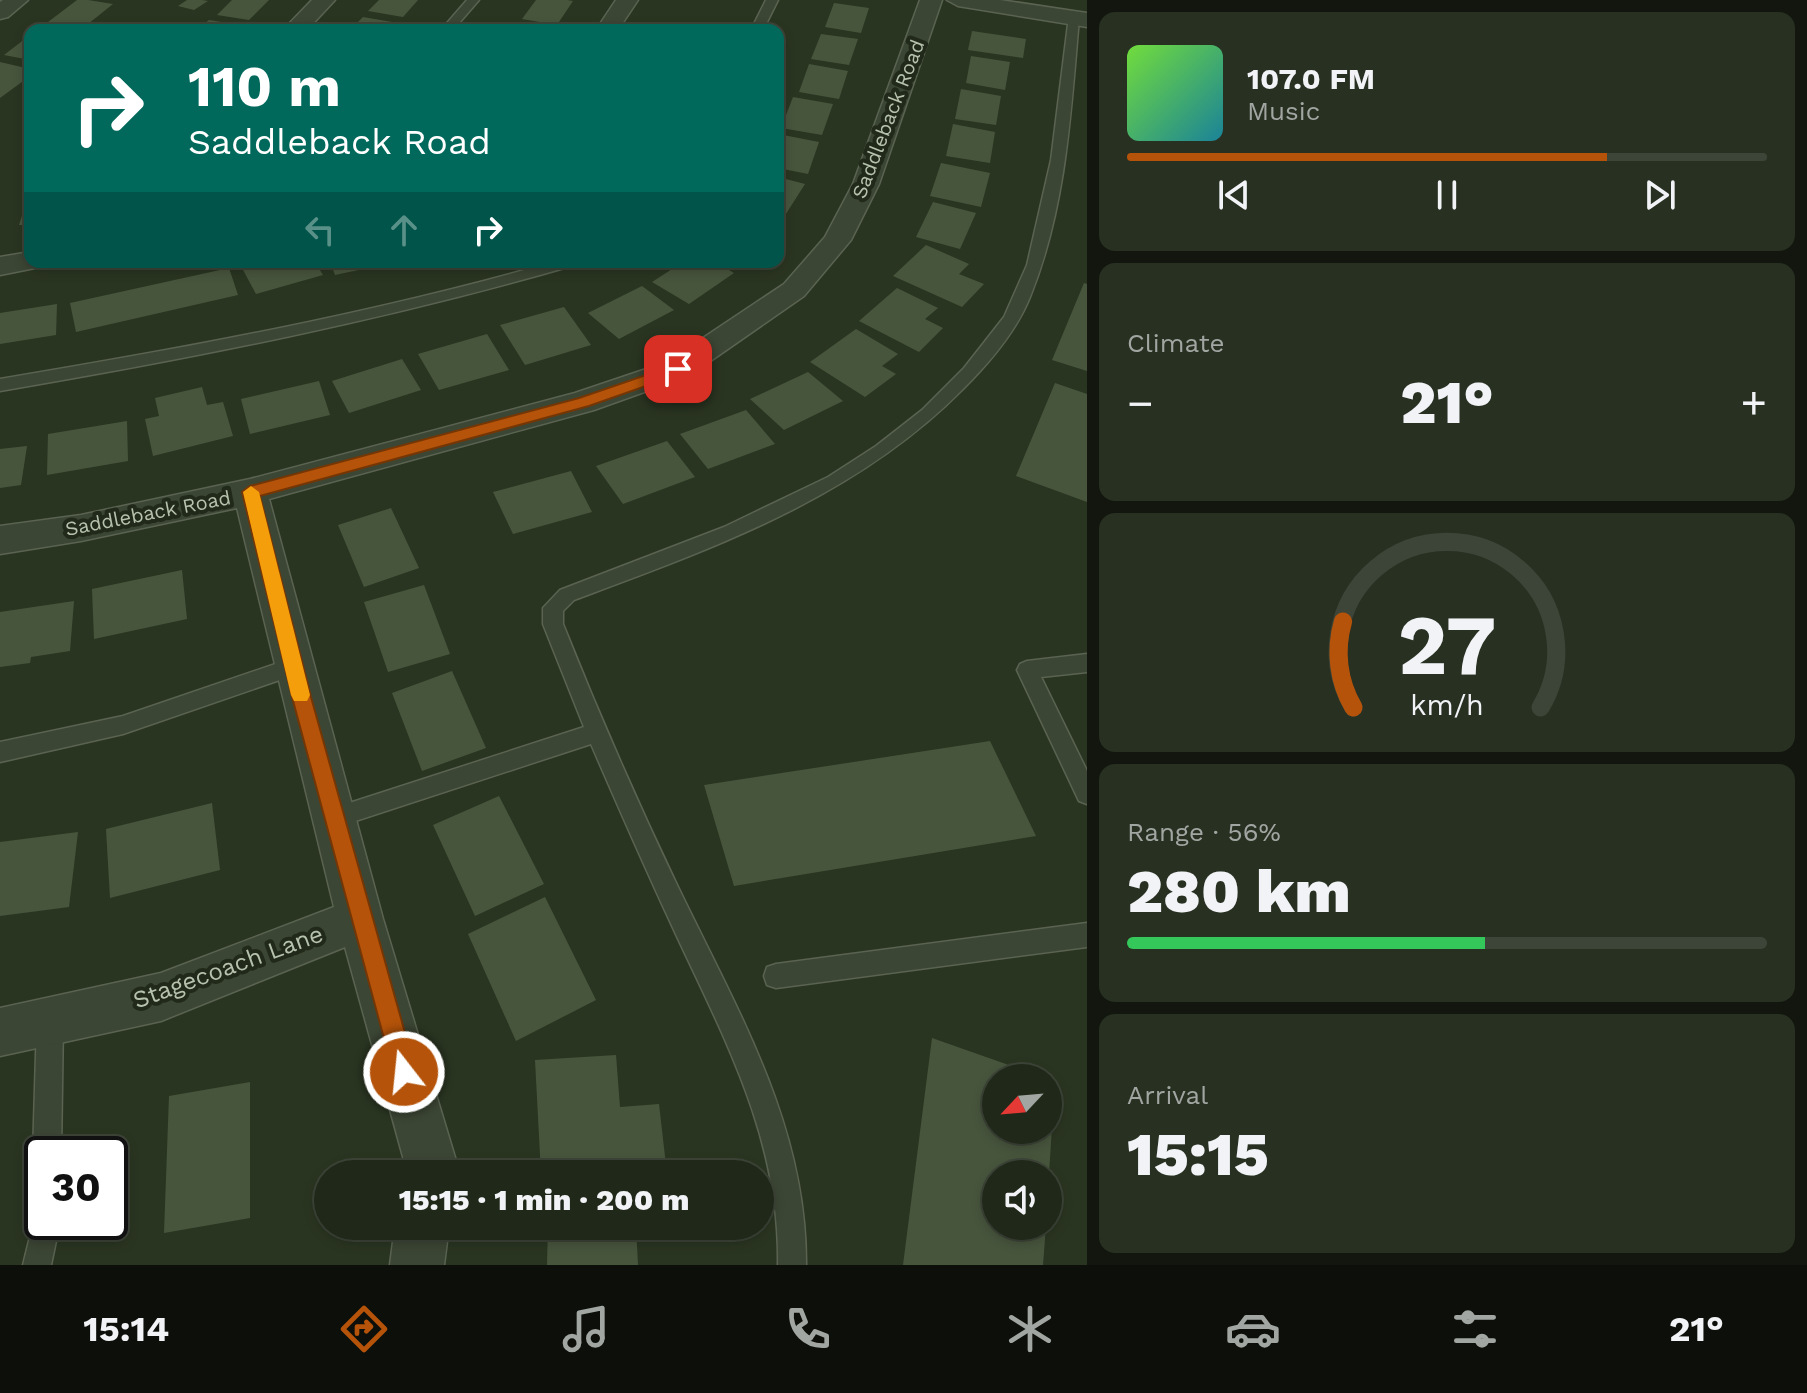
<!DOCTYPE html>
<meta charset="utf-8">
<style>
body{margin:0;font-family:"Work Sans",sans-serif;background:#283022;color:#f1f3f6;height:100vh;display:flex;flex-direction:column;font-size:30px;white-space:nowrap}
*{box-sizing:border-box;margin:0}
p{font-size:26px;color:#a2a6a2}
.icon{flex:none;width:44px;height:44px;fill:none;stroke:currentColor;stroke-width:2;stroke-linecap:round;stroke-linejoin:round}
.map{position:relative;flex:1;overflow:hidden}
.details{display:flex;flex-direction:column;gap:12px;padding:12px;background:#12160e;width:720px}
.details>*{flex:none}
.hud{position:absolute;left:24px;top:24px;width:760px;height:244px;border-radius:16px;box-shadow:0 4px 12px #0003,0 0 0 2px #3d4438;background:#00695c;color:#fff;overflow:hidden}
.needle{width:52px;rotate:244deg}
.tools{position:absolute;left:982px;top:1064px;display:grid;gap:16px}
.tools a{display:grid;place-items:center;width:80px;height:80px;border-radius:50%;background:#202819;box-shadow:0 4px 12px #0003,0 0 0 2px #3d4438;font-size:40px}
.speed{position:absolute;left:24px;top:1136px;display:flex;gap:16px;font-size:40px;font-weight:700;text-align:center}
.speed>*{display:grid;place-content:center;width:104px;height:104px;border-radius:50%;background:#202819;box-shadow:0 4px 12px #0003,0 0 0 2px #3d4438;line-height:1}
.speed .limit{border:4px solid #111;border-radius:12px;background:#fff;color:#111}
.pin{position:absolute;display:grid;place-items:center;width:68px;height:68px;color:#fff;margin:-34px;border-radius:16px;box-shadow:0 4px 12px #0006}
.me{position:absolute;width:88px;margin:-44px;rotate:344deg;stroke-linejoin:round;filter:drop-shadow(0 0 6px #0008)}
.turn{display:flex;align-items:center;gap:28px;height:168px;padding:0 32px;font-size:36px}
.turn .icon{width:104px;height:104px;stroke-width:2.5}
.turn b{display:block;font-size:56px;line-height:68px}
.lanes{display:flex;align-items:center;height:76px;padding:0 32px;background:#0003;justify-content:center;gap:40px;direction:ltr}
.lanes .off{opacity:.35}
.big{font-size:60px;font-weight:800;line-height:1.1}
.details .card{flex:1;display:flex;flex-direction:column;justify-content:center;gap:12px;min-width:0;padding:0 28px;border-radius:16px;background:#283022}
.details .dial{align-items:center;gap:0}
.dial svg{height:208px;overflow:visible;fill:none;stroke:#3d4438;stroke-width:7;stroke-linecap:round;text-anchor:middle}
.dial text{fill:#f1f3f6;stroke:none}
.song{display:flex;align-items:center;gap:24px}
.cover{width:96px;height:96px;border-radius:12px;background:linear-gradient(135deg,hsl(100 70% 55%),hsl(190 70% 35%))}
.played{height:8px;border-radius:4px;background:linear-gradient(90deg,#b45309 75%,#3d4438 75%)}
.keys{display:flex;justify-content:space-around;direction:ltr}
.heat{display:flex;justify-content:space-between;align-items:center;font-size:44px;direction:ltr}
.charge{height:12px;border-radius:6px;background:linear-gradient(90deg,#34c759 56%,#3d4438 0)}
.trip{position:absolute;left:314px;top:1160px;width:460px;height:80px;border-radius:40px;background:#202819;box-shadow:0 4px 12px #0003,0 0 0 2px #3d4438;font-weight:800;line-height:80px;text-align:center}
.tabs{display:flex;height:128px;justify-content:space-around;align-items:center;background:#0d100a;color:#a2a6a2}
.tabs .icon{width:56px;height:56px}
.tabs .selected{color:#b45309}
.tabs b{font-size:36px;color:#f1f3f6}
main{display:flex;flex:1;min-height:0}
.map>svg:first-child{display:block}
</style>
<main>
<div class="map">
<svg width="1087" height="1265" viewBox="0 0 1087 1265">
<rect width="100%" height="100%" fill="#2a3521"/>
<g fill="#48553d">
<polygon points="77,0 88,0 113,4 83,28 48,22"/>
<polygon points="187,0 202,0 208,1 194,10 178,6"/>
<polygon points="232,0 269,0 249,20 217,15"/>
<polygon points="379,0 418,0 403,17 368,11"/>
<polygon points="536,0 567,0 573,1 557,25 522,19"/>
<polygon points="834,3 869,8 861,33 825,27"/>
<polygon points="363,17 404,24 398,30 350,30"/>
<polygon points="209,20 240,25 235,30 197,30"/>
<polygon points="972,31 1026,39 1023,58 968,50"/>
<polygon points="821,34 858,39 849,65 811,59"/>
<polygon points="30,35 30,60 4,55"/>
<polygon points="971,56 1010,62 1005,90 966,83"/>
<polygon points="0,62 30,69 30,76 0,98"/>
<polygon points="809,64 848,71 839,99 799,92"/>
<polygon points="961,89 1001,96 996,125 955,119"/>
<polygon points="793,97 833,104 822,135 781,128"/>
<polygon points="953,124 995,132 990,163 946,156"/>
<polygon points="778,134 819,142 808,174 778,168"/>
<polygon points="941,163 990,173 981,207 930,196"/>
<polygon points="778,177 805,184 784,217 778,216"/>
<polygon points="27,200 30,200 30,225 19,225"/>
<polygon points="933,202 976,213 960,249 916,237"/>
<polygon points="926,245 969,264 959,274 984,284 962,307 893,276"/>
<polygon points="265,262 315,262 323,275 256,294 242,268"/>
<polygon points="330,262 392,262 392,263 335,275"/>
<polygon points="683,262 715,262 734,273 689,304 652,282"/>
<polygon points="229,268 238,295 76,332 70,303"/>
<polygon points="1084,283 1087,284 1087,371 1052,360"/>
<polygon points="642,286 674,310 619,339 588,313"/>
<polygon points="897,288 938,308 925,319 943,328 919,352 859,321"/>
<polygon points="57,304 56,335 0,344 0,313"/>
<polygon points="564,307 591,345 525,365 500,325"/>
<polygon points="856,329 898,354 882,366 896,374 865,397 810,362"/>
<polygon points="487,334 509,370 439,390 418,354"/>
<polygon points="402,359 421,390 349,413 332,381"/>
<polygon points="808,372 843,401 784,430 750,399"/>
<polygon points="319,381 330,415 250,434 241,399"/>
<polygon points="1055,383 1087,394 1087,502 1016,476"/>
<polygon points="202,387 207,405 223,402 233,436 153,456 145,419 159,416 155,398"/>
<polygon points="746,410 775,444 708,469 680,434"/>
<polygon points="127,421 128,461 47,475 48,434"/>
<polygon points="667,441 695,477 623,504 596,466"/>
<polygon points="27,446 21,485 0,488 0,449"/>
<polygon points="571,471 592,512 513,534 493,492"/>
<polygon points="391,508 419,568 364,587 338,525"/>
<polygon points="182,570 187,619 94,639 92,589"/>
<polygon points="424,585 450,654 388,672 364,602"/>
<polygon points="74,601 70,651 31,657 30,663 0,667 0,612"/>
<polygon points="452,671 486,748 422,771 392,693"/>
<polygon points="990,741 1036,836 734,886 704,785"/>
<polygon points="499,796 544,884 475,916 433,825"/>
<polygon points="212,803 220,870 110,898 106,829"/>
<polygon points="78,832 69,907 0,916 0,842"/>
<polygon points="545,897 596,1000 516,1041 468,934"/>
<polygon points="932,1038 1046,1078 996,1078 996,1130 1048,1130 1048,1078 1055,1080 1049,1174 996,1174 996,1226 1046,1226 1043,1265 903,1265"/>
<polygon points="616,1055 620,1107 659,1104 667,1174 541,1174 535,1060"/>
<polygon points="250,1082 250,1218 164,1233 169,1096"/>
<polygon points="548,1226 636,1226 638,1265 547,1265"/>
</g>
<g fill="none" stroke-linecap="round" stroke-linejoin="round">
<g stroke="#5a6351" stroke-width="3">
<g id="service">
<polygon points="467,0 479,0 453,30 441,30"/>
<polygon points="766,0 778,0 763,30 751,30"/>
<path d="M1069,16L1079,18C1071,112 1066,208 1030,297C1016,332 989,363 963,389C855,498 714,548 574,600L563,611V624C598,712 636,799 677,885C736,1008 807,1125 806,1265H778C780,1145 730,1049 680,943C649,877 620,811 591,744L334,828L326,825L323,818L326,811L334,808L584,727L543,624V608L560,590L724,527L828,477L876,446L922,410L964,368L1004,317L1027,265L1051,160Z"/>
<path d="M553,262H577L575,265C386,320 194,358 0,391V379C186,348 371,314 553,262Z"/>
<polygon points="1087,654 1087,672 1041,677 1087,771 1087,804 1079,801 1017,670 1020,664 1027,661"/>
<polygon points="293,658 300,661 303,667 300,673 123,734 0,762 0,742 123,716"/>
<polygon points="1087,923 1087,947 776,988 767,985 764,976 767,967 776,964"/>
<polygon points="50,1008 59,1012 63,1021 61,1154 42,1154 42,1165 37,1164 33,1154 37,1021 41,1012"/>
<polygon points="42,1210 42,1222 60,1222 51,1265 23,1265 36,1212"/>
</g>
</g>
<g stroke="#5a6351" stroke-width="3">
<g id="minor">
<polygon points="3,0 28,0 8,17 0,19 0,2"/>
<polygon points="312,0 335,0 307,30 283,30"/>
<polygon points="616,0 638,0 618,30 596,30"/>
<polygon points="920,0 942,0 879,184 851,240 804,296 689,376 594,410 269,499 383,919 457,1164 455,1174 403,1174 405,1164 345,947 161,1021 0,1056 0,1008 161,973 334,907 237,508 81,541 0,554 0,526 81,515 250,479 575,393 667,362 784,284 825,237 853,184"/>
<polygon points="947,0 1000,0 1087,13 1087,27 958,6"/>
<polygon points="30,252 30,262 44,262 40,267 0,275 0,257"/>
<polygon points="395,1226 449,1226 444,1265 390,1265"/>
</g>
</g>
<use href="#service" fill="#3c4634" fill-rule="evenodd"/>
<use href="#minor" fill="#3c4634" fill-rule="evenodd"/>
</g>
<polygon fill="#b45309" stroke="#753606" stroke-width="2" points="678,364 683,366 683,373 589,406 260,496 311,697 416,1072 413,1081 404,1084 396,1081 393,1072 292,697 242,492 250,486 579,398"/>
<polygon fill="#f59e0b" points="251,486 259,492 310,695 307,701 294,701 291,695 243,492"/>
<g text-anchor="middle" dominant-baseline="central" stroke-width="8" stroke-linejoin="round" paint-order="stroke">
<g font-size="20" fill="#b7c2ae" stroke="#212a1a">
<text transform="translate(888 119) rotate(-69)">Saddleback Road</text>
<text transform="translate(148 513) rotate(-11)">Saddleback Road</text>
</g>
<g font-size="24" fill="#b7c2ae" stroke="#212a1a">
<text transform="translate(228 967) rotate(-20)">Stagecoach Lane</text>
</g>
</g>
</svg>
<div class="tools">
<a><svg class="needle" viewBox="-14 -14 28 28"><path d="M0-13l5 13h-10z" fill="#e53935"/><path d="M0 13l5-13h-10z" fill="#a2a6a2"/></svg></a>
<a><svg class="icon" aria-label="sound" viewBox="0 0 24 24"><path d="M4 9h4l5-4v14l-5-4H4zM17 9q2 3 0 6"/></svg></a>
</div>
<div class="speed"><div class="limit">30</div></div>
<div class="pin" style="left:678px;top:369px;background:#d93025"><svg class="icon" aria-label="arrive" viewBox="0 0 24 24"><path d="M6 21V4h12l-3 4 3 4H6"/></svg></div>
<svg class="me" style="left:404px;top:1072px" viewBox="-20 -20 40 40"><circle r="17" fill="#b45309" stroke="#fff" stroke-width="3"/><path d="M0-11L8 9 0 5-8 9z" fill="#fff"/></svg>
<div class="trip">15:15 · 1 min · 200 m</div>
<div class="hud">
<div class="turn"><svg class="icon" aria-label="right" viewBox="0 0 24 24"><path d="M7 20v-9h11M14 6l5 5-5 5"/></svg><div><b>110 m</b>Saddleback Road</div></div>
<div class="lanes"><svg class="icon off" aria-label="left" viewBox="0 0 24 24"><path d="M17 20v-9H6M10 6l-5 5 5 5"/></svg><svg class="icon off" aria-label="ahead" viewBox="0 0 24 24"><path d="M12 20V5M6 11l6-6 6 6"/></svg><svg class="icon" aria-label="right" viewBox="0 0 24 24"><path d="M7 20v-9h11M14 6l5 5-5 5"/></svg></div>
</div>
</div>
<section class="details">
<div class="card">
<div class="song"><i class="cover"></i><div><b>107.0 FM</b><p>Music</p></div></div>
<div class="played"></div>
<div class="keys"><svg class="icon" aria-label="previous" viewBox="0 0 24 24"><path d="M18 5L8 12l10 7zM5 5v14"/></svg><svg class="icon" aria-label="pause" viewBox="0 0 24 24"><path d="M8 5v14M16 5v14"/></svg><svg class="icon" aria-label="next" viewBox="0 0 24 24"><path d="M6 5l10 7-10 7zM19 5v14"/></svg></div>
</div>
<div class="card"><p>Climate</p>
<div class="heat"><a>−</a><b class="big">21°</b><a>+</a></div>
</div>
<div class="card dial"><svg viewBox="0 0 100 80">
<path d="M14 69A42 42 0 1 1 86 69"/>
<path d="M14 69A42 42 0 0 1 10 36" stroke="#b45309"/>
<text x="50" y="56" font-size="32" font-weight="700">27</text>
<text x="50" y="72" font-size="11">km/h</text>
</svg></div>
<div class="card"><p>Range · 56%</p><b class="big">280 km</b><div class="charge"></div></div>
<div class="card"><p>Arrival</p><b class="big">15:15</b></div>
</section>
</main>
<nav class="tabs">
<b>15:14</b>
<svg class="icon selected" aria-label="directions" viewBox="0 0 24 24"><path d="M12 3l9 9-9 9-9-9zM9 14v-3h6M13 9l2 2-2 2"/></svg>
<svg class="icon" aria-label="music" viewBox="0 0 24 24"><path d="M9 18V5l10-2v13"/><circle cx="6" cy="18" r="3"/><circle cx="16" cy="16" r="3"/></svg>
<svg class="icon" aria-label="phone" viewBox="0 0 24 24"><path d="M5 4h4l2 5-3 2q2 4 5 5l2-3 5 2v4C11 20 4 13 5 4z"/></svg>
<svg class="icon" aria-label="climate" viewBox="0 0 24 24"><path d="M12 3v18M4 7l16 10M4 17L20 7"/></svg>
<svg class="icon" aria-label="car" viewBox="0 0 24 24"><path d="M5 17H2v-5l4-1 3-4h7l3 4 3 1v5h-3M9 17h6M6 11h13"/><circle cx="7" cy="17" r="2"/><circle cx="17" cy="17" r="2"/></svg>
<svg class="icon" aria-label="filters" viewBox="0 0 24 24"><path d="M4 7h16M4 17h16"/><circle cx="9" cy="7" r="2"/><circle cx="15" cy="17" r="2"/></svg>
<b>21°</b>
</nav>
